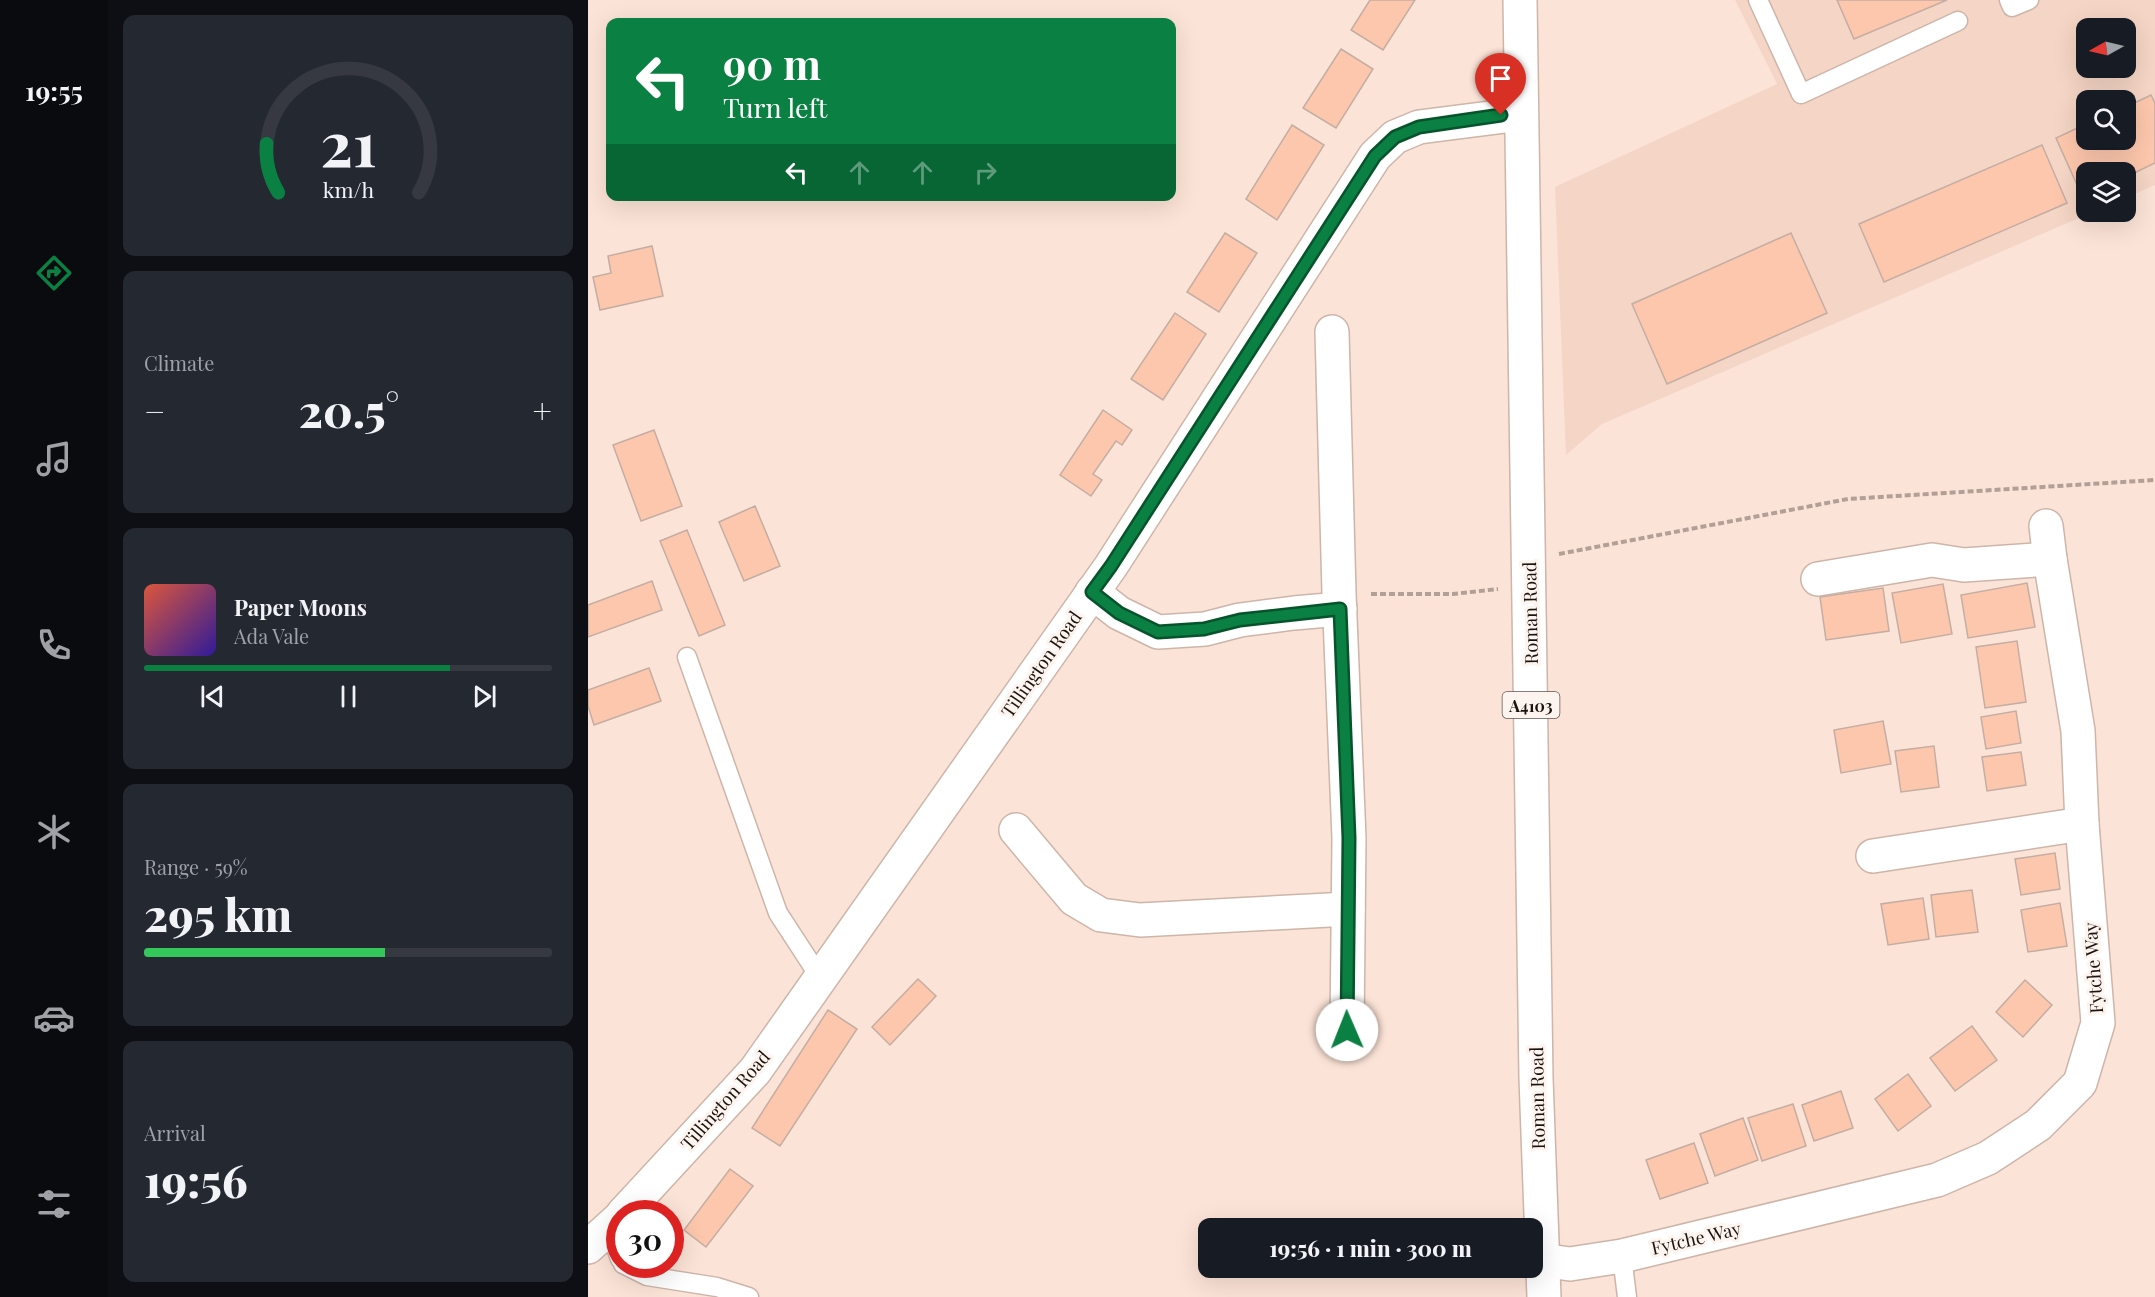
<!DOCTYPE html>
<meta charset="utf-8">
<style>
body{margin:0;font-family:"Playfair Display",serif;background:#242831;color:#f1f3f6;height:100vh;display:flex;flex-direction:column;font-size:22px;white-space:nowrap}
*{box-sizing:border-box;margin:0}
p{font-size:20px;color:#9ea1a6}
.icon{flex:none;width:33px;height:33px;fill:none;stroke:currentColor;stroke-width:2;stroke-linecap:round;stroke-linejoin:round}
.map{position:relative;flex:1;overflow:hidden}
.side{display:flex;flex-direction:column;gap:15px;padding:15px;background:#0d0f14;width:480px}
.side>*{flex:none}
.banner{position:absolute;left:18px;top:18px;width:570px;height:183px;border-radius:12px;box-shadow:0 6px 24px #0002;background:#0b8043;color:#fff;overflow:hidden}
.needle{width:39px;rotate:262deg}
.controls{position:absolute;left:1488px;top:18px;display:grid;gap:12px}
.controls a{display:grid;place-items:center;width:60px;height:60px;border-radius:12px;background:#171b24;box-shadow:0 6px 24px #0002;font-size:30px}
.speed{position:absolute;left:18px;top:1200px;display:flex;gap:12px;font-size:30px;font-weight:700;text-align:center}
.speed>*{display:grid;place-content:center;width:78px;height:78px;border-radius:50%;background:#171b24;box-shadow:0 6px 24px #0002;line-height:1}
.speed .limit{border:9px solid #d22;background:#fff;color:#111}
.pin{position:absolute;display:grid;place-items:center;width:51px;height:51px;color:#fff;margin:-62px -26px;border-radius:50% 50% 50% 0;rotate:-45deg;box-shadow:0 0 6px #0007}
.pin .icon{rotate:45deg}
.me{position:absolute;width:66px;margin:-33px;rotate:359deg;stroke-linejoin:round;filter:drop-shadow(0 0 4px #0008)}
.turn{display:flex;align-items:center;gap:21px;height:126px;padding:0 18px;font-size:27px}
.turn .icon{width:78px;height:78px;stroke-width:2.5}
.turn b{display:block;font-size:42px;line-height:51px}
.lanes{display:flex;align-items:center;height:57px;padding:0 18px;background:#0003;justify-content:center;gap:30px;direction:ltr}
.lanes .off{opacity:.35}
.big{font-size:45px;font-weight:800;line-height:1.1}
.side .card{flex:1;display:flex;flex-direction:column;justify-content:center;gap:9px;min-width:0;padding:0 21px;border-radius:12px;background:#242831}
.side .dial{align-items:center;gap:0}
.dial svg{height:156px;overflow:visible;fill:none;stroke:#363941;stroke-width:7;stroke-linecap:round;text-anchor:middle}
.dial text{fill:#f1f3f6;stroke:none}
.song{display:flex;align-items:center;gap:18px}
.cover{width:72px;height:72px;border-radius:9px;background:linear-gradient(135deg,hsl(10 70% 55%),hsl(250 70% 35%))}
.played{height:6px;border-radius:3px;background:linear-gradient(90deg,#0b8043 75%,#363941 75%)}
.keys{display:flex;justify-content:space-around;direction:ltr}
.heat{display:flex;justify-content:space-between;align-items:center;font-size:33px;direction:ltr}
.charge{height:9px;border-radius:4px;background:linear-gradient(90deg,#34c759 59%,#363941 0)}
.trip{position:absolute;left:610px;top:1218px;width:345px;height:60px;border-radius:12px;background:#171b24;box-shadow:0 6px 24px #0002;font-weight:800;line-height:60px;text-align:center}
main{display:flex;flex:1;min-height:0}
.tab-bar{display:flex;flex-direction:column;width:108px;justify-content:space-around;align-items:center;background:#090b0e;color:#9ea1a6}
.tab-bar .icon{width:42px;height:42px}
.tab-bar .selected{color:#0b8043}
.tab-bar b{font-size:27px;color:#f1f3f6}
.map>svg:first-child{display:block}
</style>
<main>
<nav class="tab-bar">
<b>19:55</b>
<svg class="icon selected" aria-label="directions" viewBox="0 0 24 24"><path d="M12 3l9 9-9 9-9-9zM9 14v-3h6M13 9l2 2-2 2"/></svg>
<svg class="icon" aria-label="music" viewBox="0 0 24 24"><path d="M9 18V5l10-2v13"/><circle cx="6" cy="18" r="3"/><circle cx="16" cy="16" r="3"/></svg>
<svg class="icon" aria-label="phone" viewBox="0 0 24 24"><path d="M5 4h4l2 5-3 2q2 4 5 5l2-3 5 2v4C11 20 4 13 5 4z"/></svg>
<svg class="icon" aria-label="climate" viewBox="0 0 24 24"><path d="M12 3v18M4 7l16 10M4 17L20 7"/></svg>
<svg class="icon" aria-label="car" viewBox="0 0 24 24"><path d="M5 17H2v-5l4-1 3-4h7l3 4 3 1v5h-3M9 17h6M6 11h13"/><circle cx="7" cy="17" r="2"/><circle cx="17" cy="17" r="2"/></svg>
<svg class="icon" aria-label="filters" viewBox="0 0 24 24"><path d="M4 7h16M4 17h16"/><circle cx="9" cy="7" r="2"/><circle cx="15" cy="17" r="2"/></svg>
</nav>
<section class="side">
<div class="card dial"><svg viewBox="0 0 100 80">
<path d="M14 69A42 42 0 1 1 86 69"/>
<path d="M14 69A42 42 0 0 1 8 44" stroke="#0b8043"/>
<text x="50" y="56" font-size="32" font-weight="700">21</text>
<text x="50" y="72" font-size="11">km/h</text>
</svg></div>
<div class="card"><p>Climate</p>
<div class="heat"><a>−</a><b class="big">20.5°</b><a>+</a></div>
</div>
<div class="card">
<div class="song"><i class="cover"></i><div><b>Paper Moons</b><p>Ada Vale</p></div></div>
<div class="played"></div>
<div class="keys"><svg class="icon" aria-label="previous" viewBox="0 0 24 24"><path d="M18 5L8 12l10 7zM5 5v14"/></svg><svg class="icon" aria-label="pause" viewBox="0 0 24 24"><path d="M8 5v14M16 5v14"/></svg><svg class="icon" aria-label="next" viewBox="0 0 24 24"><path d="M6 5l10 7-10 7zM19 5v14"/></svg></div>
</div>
<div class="card"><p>Range · 59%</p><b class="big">295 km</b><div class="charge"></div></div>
<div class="card"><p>Arrival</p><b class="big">19:56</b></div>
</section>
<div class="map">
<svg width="1567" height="1297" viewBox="0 0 1567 1297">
<rect width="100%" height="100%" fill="#fce3d7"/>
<path fill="#f5d5c5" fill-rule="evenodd" d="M1147,0H1567V185L1538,198V172H1498V212H1505L1014,424L978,455L967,187L1189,84ZM1498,28H1538V68H1498ZM1498,100H1538V140H1498Z"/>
<g fill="#fdc7ad" stroke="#c4ada2" stroke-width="1.5">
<polygon points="782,0 827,0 795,50 763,30"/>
<polygon points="1249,0 1359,0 1266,39"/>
<polygon points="753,49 785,69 748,128 715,108"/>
<polygon points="1563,95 1567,103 1567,163 1538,177 1538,172 1498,172 1498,194 1494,196 1468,138 1498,124 1498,140 1538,140 1538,107"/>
<polygon points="704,125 736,145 689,220 658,199"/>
<polygon points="1454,145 1479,203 1296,282 1271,224"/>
<polygon points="637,233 669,253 631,312 599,292"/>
<polygon points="1203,233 1239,313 1079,384 1044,304"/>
<polygon points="64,246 75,296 12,310 5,277 23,273 20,256"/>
<polygon points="587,313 618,334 575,400 543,379"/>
<polygon points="515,410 544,430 534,445 528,441 505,474 514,480 503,496 472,475"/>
<polygon points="66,430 94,506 53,521 25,445"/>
<polygon points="167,506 192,566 156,581 131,522"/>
<polygon points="99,530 137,625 111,636 72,541"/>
<polygon points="64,581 74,610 0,637 0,605"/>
<polygon points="1439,583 1447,627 1380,638 1373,595"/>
<polygon points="1355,584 1364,634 1313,643 1304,593"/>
<polygon points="1295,588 1301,631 1238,640 1232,597"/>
<polygon points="1429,641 1438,702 1397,708 1388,647"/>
<polygon points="61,668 73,701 6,725 0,706 0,690"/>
<polygon points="1428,711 1433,743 1398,749 1393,717"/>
<polygon points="1295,721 1303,764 1253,773 1246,730"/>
<polygon points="1346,746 1351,787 1313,792 1307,751"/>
<polygon points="1433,752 1438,785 1399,791 1394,757"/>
<polygon points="1467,853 1472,889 1433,895 1427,859"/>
<polygon points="1384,890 1390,932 1348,937 1343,895"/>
<polygon points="1335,898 1341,939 1300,945 1293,904"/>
<polygon points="1472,903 1479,946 1440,952 1433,910"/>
<polygon points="330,979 348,996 302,1045 284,1027"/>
<polygon points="1437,980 1464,1005 1435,1037 1408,1012"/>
<polygon points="240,1010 269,1029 192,1146 164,1128"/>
<polygon points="1384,1026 1409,1060 1367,1091 1342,1058"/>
<polygon points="1320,1074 1343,1106 1310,1131 1287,1099"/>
<polygon points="1253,1091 1265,1128 1226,1141 1214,1105"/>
<polygon points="1205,1104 1218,1146 1174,1161 1160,1118"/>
<polygon points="1155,1118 1170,1160 1127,1176 1112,1134"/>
<polygon points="1106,1143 1120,1183 1072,1199 1058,1160"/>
<polygon points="142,1169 165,1186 118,1247 96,1230"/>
</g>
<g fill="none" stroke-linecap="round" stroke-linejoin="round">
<g stroke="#cdb5aa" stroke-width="21">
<g id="service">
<polyline points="1170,0 1213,94 1370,21"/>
<polyline points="1421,0 1424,7 1441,0"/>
<polyline points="99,657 190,913 231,976"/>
<polyline points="21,1229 32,1259"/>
<polyline points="1034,1256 1039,1297"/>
<polyline points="35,1264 59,1276 129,1287 161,1297"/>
</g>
</g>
<g stroke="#cdb5aa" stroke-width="36">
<g id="minor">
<polyline points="744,332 751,593 761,838 759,1030"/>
<polyline points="1230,579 1344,560 1376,565 1462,559"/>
<polyline points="504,592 531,613 570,632 617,629 652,620 706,613 752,609"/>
<polyline points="428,830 486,899 513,915 552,920 760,909"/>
<polyline points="1285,856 1494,824"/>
<polyline points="953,1260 982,1264 1034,1256 1349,1180 1400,1158 1450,1125 1492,1083 1510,1023 1494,824 1490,731 1462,559 1458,526"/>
</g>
</g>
<g stroke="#cdb5aa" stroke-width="36">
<g id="tertiary">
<polyline points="35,1214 167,1071 523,566 787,156 807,137 831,127 933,114"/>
<polyline points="0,1247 32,1218"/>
</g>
</g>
<g stroke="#cdb5aa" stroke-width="36">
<polyline id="primary" points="932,0 948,1078 956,1297"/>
</g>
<g stroke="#b29f96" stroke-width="4" stroke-dasharray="6 3" stroke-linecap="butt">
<polyline points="971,554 1260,499 1567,480"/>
<polyline points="783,594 865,594 910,589"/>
</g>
<use href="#service" stroke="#fff" stroke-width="18"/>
<use href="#minor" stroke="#fff" stroke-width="33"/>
<use href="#tertiary" stroke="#fff" stroke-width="33"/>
<use href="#primary" stroke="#fff" stroke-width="33"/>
</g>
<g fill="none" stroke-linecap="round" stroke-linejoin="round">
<g stroke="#07532c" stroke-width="15">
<polyline id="route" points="759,1030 761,838 752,609 652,620 616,629 570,632 531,613 504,592 523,566 787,156 807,137 831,127 913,115"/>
</g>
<use href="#route" stroke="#0b8043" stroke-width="10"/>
</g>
<g text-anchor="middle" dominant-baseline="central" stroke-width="6" stroke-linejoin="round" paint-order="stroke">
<rect fill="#fef4ef" stroke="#5e5652" stroke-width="1.5" x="914.5" y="692" width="57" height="26" rx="4.5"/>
<g font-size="16" font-weight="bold" fill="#1a120e">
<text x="943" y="705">A4103</text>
</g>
<g font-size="18" fill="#1a120e" stroke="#fef4ef">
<text transform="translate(942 613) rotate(-91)">Roman Road</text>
<text transform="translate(453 664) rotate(-55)">Tillington Road</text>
<text transform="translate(1505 968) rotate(-94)">Fytche Way</text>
<text transform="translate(949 1098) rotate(-91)">Roman Road</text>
<text transform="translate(137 1100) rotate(-49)">Tillington Road</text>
<text transform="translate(1108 1238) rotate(-13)">Fytche Way</text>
</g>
</g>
</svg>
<div class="controls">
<a><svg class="needle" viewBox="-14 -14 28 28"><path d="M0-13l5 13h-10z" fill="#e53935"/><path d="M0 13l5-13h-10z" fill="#9ea1a6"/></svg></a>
<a><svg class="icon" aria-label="search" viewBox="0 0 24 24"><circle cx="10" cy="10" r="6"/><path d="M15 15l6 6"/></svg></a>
<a><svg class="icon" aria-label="layers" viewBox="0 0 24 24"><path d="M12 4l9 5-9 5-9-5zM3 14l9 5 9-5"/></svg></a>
</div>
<div class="speed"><div class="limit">30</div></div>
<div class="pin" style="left:913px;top:115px;background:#d93025"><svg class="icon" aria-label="arrive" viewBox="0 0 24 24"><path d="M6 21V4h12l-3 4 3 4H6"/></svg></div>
<svg class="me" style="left:759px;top:1030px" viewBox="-20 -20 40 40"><circle r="19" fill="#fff"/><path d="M0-13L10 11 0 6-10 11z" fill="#0b8043"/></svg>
<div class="trip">19:56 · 1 min · 300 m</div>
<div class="banner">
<div class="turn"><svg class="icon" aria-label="left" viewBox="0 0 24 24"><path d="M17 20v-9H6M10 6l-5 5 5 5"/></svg><div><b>90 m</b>Turn left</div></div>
<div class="lanes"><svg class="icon" aria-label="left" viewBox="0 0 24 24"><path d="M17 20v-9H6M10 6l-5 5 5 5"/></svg><svg class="icon off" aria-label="ahead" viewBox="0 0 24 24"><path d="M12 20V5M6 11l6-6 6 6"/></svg><svg class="icon off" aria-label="ahead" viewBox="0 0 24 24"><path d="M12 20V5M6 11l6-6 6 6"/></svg><svg class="icon off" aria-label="right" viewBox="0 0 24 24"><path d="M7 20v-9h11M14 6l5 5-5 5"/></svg></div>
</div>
</div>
</main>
